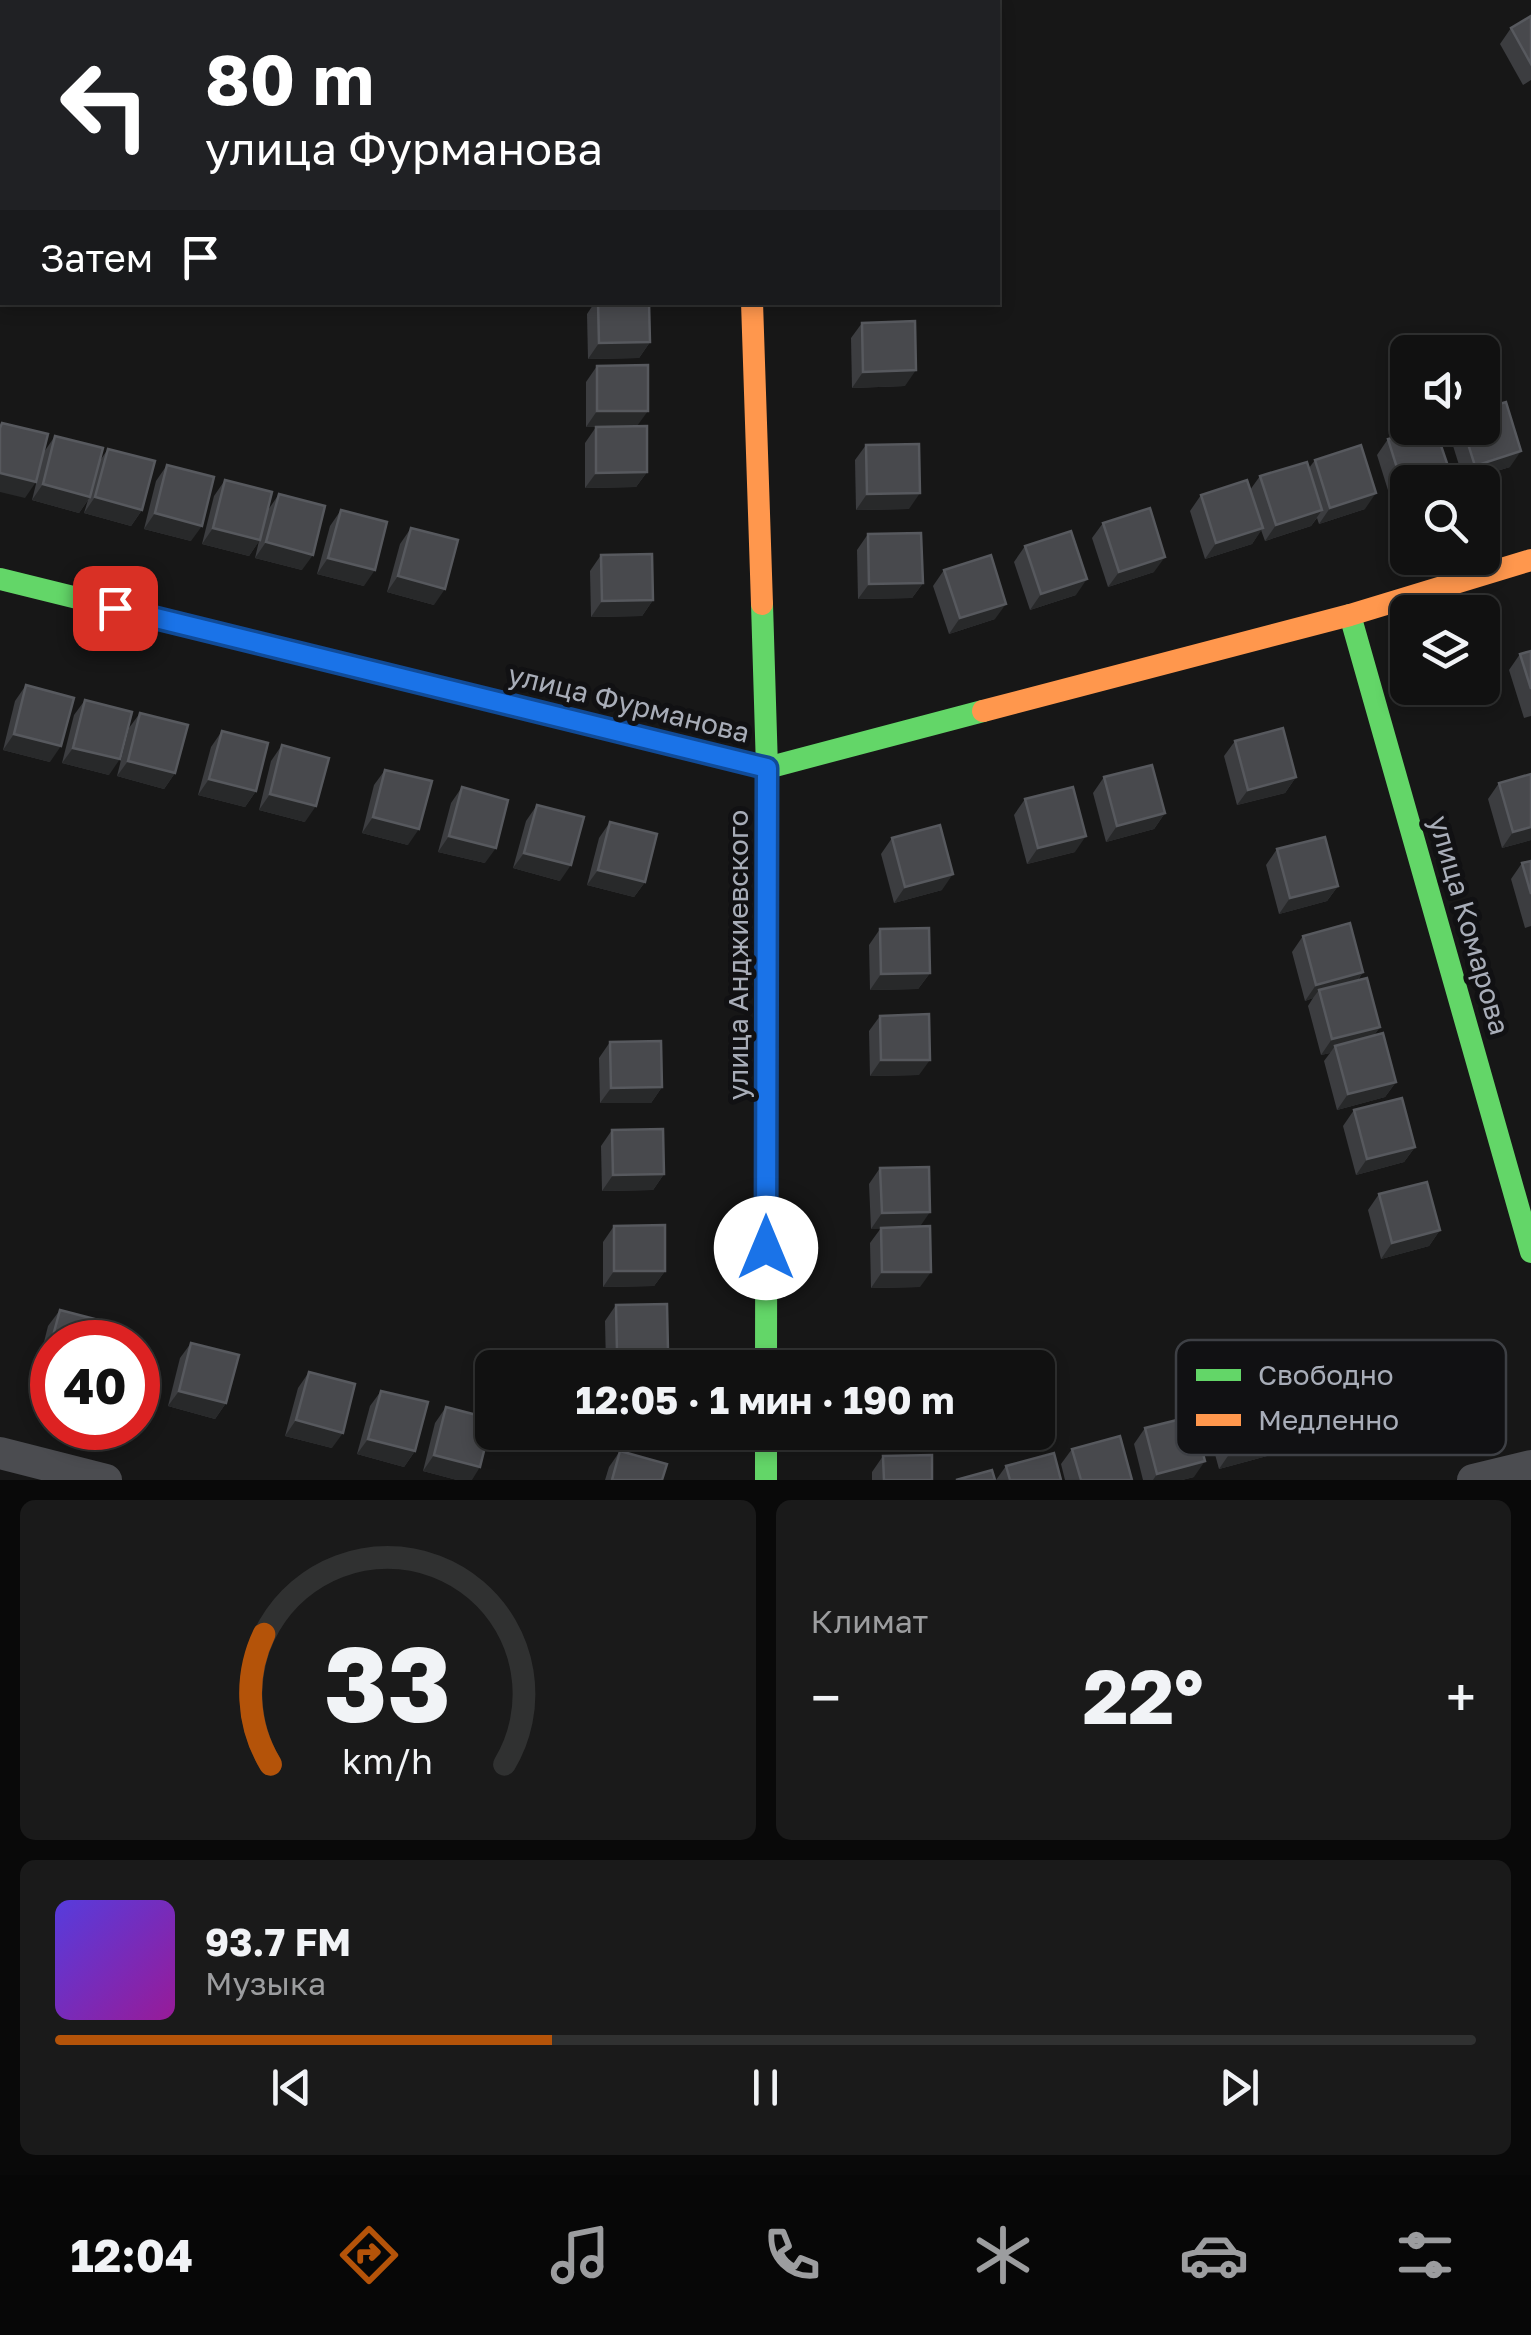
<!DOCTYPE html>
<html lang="ru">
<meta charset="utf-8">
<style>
body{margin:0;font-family:"Golos Text",sans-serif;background:#1a1a1a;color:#f1f3f6;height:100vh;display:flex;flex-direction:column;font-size:38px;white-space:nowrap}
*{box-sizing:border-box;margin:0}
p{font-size:32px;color:#9c9d9f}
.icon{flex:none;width:55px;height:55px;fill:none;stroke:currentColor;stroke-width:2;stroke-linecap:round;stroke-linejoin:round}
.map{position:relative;height:1480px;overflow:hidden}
.side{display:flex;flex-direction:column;gap:20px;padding:20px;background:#090909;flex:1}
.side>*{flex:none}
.hud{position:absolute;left:0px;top:0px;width:1000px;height:305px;box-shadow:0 5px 15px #0003,0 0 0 2px #303131;background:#202124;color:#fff;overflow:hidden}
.tools{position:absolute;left:1390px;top:335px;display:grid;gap:20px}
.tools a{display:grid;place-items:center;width:110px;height:110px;border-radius:15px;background:#111;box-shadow:0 5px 15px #0003,0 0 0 2px #303131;font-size:50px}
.speed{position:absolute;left:30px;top:1320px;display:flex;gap:20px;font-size:50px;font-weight:700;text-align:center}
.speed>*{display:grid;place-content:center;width:130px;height:130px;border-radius:50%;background:#111;box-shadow:0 5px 15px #0003,0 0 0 2px #303131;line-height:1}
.speed .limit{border:15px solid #d22;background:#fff;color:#111}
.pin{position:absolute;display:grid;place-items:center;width:85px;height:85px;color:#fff;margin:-42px;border-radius:20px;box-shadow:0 5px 15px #0006}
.me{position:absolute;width:110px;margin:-55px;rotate:0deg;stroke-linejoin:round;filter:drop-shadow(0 0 8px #0008)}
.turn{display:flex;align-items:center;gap:35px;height:210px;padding:0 40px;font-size:45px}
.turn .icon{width:130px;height:130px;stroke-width:2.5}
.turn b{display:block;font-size:70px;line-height:85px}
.then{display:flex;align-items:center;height:95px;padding:0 40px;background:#0003;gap:20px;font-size:38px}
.big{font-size:75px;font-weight:700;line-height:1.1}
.side .tile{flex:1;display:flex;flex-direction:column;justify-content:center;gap:15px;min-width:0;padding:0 35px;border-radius:15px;background:#1a1a1a}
.side .dial{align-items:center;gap:0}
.dial svg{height:260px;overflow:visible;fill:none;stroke:#303131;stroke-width:7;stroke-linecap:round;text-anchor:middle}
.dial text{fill:#f1f3f6;stroke:none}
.song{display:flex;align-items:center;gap:30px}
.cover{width:120px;height:120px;border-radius:15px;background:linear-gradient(135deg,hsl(250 70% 55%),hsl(300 70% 35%))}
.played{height:10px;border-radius:5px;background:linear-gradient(90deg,#b45309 35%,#303131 35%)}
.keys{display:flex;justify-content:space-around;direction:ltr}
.heat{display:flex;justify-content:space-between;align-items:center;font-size:55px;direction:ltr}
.side .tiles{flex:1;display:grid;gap:20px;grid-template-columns:1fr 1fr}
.tile:last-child{grid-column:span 2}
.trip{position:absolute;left:475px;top:1350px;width:580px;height:100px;border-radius:15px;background:#111;box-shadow:0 5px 15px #0003,0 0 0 2px #303131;font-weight:700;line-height:100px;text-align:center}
.menu{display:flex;height:160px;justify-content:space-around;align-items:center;background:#070707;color:#9c9d9f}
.menu .icon{width:70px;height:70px}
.menu .selected{color:#b45309}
.menu b{font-size:45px;color:#f1f3f6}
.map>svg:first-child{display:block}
</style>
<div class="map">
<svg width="1531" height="1480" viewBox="0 0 1531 1480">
<rect width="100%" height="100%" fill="#171717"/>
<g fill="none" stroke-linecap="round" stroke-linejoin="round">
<g stroke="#4b4c50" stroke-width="32">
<polyline points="0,1453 106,1480"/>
<polyline points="1473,1480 1531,1466"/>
</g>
<g stroke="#63d668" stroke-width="22">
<polyline points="743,0 743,2"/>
<polyline points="0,579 767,768 983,711"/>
<polyline points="762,604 767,768 766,1368"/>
<polyline points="1350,615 1531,1252"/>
<polyline points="766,1432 766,1480"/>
</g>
<g stroke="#ff974d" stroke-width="22">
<polyline points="752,302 762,604"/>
<polyline points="983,711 1350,615 1531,560"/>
</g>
</g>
<g fill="#3c3d40">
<polygon points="2,6 2,56 0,55 0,11"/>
<polygon points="1531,16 1531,80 1523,85 1500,44 1511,28"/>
<polygon points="595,302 649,302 650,342 639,358 588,359 587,314"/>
<polygon points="862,323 905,386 852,388 851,338"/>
<polygon points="597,366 637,426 647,472 636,487 585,488 585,443 596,427 586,427 586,382"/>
<polygon points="1452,428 1482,428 1510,467 1464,481 1449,433"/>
<polygon points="55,436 99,462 108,449 142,510 131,526 84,513 88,500 79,513 32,500 44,452"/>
<polygon points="1388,439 1450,472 1443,482 1408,482 1408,498 1392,503 1377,455"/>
<polygon points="866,445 909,509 856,510 855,460"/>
<polygon points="1315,460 1365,509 1319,524 1317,518 1311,526 1265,541 1261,530 1252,544 1205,559 1190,511 1201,495 1250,490 1260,476 1309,468"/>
<polygon points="167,465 191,541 144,529 156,481"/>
<polygon points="225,480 268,510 279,494 302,570 255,558 259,541 249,556 202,544 214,496"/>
<polygon points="341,510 364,586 317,574 330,526"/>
<polygon points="1103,523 1154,572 1108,587 1092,538"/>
<polygon points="411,528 434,605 387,592 400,544"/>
<polygon points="868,534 923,583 912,598 858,599 857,550"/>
<polygon points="1025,546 1076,595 1030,610 1014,562"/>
<polygon points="601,555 653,600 642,616 591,617 590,571"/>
<polygon points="944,570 995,619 949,634 933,586"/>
<polygon points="1531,651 1531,716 1524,718 1509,670 1520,654"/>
<polygon points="26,685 50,762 3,750 15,701"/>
<polygon points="85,700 109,775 62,763 74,715"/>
<polygon points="140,713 175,773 164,789 117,776 129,728"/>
<polygon points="222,731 256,791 245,807 198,795 211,747"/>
<polygon points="1235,741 1296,777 1285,793 1237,805 1224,756"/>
<polygon points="282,745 305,822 259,810 271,761"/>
<polygon points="385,770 408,845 362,833 374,785"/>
<polygon points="1104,777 1165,813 1154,829 1106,842 1093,793"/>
<polygon points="1499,783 1531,840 1502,848 1488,799"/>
<polygon points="462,787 485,863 438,852 451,803"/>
<polygon points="1025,799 1075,852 1027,864 1014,815"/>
<polygon points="537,805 560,881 513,868 526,821"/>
<polygon points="610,822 645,882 634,897 587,885 599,838"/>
<polygon points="892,838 942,890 894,903 881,854"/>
<polygon points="1277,849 1338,886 1327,901 1279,914 1266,865"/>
<polygon points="1531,861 1531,926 1525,928 1511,879 1522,863"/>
<polygon points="880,929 930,973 918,989 870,990 869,945"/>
<polygon points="1303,936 1363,972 1358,980 1380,1027 1374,1035 1396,1082 1385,1097 1337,1110 1324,1061 1330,1053 1321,1055 1308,1006 1313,998 1305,1001 1292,952"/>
<polygon points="880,1016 919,1075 870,1076 869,1031"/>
<polygon points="610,1042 662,1087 651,1103 600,1103 599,1058"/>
<polygon points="1354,1110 1415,1147 1404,1162 1356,1175 1343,1126"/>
<polygon points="612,1130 664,1174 653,1190 602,1191 601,1146"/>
<polygon points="880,1168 920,1226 920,1287 871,1288 870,1243 881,1228 871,1229 869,1184"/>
<polygon points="1379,1194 1440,1230 1429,1246 1381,1259 1368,1210"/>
<polygon points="614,1226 665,1271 654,1286 603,1287 603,1242"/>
<polygon points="616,1305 668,1350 657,1366 606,1366 605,1321"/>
<polygon points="60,1310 52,1378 36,1374 48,1326"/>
<polygon points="191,1343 226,1403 215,1419 168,1406 180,1358"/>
<polygon points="1416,1354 1476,1386 1465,1401 1417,1414 1405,1369"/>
<polygon points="309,1372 332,1448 285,1436 298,1388"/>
<polygon points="1352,1372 1401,1419 1353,1431 1341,1387"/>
<polygon points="381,1391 415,1451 404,1467 357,1454 370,1406"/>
<polygon points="1282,1391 1331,1439 1283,1451 1271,1407"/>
<polygon points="446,1407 472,1480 457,1480 423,1471 435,1423"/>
<polygon points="1218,1409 1278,1440 1267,1456 1219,1469 1207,1425"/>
<polygon points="1145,1428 1194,1477 1182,1480 1143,1480 1134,1444"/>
<polygon points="1072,1449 1132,1480 1065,1480 1061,1464"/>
<polygon points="620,1451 662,1480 605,1480 609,1467"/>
<polygon points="883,1456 932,1480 872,1480 872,1472"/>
<polygon points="1006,1466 1061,1480 996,1480"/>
</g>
<g fill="#28292a">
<polygon points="650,342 639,358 588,359 599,343"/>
<polygon points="916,370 905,386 852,388 863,372"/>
<polygon points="597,411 648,411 637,426 586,427"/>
<polygon points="1521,451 1510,467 1464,481 1475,466"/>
<polygon points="647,472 636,487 585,488 596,473"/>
<polygon points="1450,472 1443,482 1418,482"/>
<polygon points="0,473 36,482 25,498 0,492"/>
<polygon points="43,484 90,497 79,513 32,500"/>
<polygon points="1408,486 1408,498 1392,503 1403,487"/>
<polygon points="920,493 909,509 856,510 867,494"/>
<polygon points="1376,493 1365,509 1319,524 1330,508"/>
<polygon points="95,497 142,510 131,526 84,513"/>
<polygon points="1322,510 1311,526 1265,541 1276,525"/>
<polygon points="155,513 202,526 191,541 144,529"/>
<polygon points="213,528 260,540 249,556 202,544"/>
<polygon points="1263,528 1252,544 1205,559 1216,543"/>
<polygon points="266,542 313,555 302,570 255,558"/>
<polygon points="1165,557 1154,572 1108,587 1119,572"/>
<polygon points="328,558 375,570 364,586 317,574"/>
<polygon points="398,576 445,589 434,605 387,592"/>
<polygon points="1087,579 1076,595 1030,610 1041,594"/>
<polygon points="923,583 912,598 858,599 869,584"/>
<polygon points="653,600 642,616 591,617 602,601"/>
<polygon points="1006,604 995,619 949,634 960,618"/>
<polygon points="14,734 61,746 50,762 3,750"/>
<polygon points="73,748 120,759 109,775 62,763"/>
<polygon points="128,761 175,773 164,789 117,776"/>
<polygon points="1296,777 1285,793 1237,805 1248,790"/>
<polygon points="209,779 256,791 245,807 198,795"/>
<polygon points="270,794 316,806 305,822 259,810"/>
<polygon points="1165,813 1154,829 1106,842 1117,826"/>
<polygon points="373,817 419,829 408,845 362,833"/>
<polygon points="1531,827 1531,840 1502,848 1513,832"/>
<polygon points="449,836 496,848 485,863 438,852"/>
<polygon points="1086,836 1075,852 1027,864 1038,848"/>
<polygon points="524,853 571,865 560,881 513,868"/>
<polygon points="598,870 645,882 634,897 587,885"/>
<polygon points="953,874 942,890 894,903 905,887"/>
<polygon points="1338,886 1327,901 1279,914 1290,898"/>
<polygon points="1363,972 1352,988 1319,990 1313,998 1305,1001 1316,985"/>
<polygon points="930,973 918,989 870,990 881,974"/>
<polygon points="1380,1027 1369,1042 1335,1046 1330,1053 1321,1055 1332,1039"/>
<polygon points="881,1060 930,1060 919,1075 870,1076"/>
<polygon points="1396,1082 1385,1097 1337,1110 1348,1094"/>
<polygon points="662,1087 651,1103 600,1103 611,1088"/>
<polygon points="1415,1147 1404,1162 1356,1175 1367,1159"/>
<polygon points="664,1174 653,1190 602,1191 613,1175"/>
<polygon points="930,1212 919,1228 871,1229 882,1213"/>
<polygon points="1440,1230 1429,1246 1381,1259 1392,1243"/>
<polygon points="614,1271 665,1271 654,1286 603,1287"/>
<polygon points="882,1272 931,1272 920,1287 871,1288"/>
<polygon points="668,1350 657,1366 606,1366 617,1351"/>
<polygon points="47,1358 52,1359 52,1378 36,1374"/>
<polygon points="1476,1386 1465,1401 1417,1414 1428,1398"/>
<polygon points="179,1391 226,1403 215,1419 168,1406"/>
<polygon points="1412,1403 1401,1419 1353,1431 1364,1416"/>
<polygon points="296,1420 343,1433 332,1448 285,1436"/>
<polygon points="1342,1423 1331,1439 1283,1451 1294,1436"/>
<polygon points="878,1432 926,1432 921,1439 872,1440"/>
<polygon points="368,1439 415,1451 404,1467 357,1454"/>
<polygon points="1278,1440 1267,1456 1219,1469 1230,1453"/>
<polygon points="434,1455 480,1467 472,1480 457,1480 423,1471"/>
<polygon points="1205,1461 1194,1477 1182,1480 1153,1480 1157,1474"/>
</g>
<g fill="#48494d" stroke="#57595e" stroke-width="2.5">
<polygon points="8,0 36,0 41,2 7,2"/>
<rect x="592" y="0" width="51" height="2"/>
<polygon points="2,12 2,34 0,33 0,16"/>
<polygon points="1531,16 1531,64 1511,28"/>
<polygon points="598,302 649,302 650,342 599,343"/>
<polygon points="915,321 916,370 863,372 862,323"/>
<polygon points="648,365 648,411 597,411 597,366"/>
<polygon points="1506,402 1521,451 1475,466 1463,428 1482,428 1482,409"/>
<polygon points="2,423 48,434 36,482 0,473 0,428"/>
<polygon points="647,426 647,472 596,473 596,427"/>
<polygon points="1424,428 1435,428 1450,472 1418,482 1408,482 1408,486 1403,487 1388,439"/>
<polygon points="55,436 103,448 90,497 43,484"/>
<polygon points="919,444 920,493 867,494 866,445"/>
<polygon points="1361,445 1376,493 1330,508 1315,460"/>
<polygon points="108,449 155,461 142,510 95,497"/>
<polygon points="1307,462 1322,510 1276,525 1260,476"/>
<polygon points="167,465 214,477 202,526 155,513"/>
<polygon points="225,480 272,492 260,540 213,528"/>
<polygon points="1247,480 1263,528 1216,543 1201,495"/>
<polygon points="279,494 325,506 313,555 266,542"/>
<polygon points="1150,508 1165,557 1119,572 1103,523"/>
<polygon points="341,510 387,522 375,570 328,558"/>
<polygon points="411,528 458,540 445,589 398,576"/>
<polygon points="1071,531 1087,579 1041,594 1025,546"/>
<polygon points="921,533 923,583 869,584 868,534"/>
<polygon points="652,554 653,600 602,601 601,555"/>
<polygon points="991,555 1006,604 960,618 944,570"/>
<polygon points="1531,651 1531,689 1520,654"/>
<polygon points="26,685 74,698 61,746 14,734"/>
<polygon points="85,700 132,712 120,759 73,748"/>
<polygon points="140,713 188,725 175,773 128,761"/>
<polygon points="1283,728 1296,777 1248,790 1235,741"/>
<polygon points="222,731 268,743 256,791 209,779"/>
<polygon points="282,745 329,758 316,806 270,794"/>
<polygon points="1152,765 1165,813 1117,826 1104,777"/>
<polygon points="385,770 432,781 419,829 373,817"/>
<polygon points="1531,774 1531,827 1513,832 1499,783"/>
<polygon points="462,787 508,800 496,848 449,836"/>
<polygon points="1073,787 1086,836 1038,848 1025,799"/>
<polygon points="537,805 584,817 571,865 524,853"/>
<polygon points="610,822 657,834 645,882 598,870"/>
<polygon points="940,825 953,874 905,887 892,838"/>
<polygon points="1325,837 1338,886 1290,898 1277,849"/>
<polygon points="1531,861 1531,894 1522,863"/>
<polygon points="1350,923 1363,972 1316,985 1303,936"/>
<polygon points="929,928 930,973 881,974 880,929"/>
<polygon points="1367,978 1380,1027 1332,1039 1319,990"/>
<polygon points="929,1014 930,1060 881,1060 880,1016"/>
<polygon points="1383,1033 1396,1082 1348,1094 1335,1046"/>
<polygon points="661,1041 662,1087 611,1088 610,1042"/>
<polygon points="1402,1098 1415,1147 1367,1159 1354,1110"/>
<polygon points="663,1129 664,1174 613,1175 612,1130"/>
<polygon points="929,1167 930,1212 882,1213 880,1168"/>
<polygon points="1427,1182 1440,1230 1392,1243 1379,1194"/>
<polygon points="665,1225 665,1271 614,1271 614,1226"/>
<polygon points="930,1226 931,1272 882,1272 881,1228"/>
<polygon points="667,1304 668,1350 617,1351 616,1305"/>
<polygon points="60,1310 106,1322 101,1342 52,1342 52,1359 47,1358"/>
<polygon points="191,1343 239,1355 226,1403 179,1391"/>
<polygon points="309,1372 355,1384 343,1433 296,1420"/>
<polygon points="381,1391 428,1402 415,1451 368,1439"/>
<polygon points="446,1407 492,1419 480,1467 434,1455"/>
<polygon points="1193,1416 1205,1461 1157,1474 1145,1428"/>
<polygon points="1120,1436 1132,1480 1081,1480 1072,1449"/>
<polygon points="620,1451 667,1464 662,1480 612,1480"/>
<polygon points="1054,1453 1061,1480 1010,1480 1006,1466"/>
<polygon points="932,1455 932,1480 884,1480 883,1456"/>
<polygon points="992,1470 995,1480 956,1480"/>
</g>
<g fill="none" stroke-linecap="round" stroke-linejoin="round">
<g stroke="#114b97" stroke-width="25">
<polyline id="route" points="115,608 767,768 766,1248"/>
</g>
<use href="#route" stroke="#1a73e8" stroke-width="18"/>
</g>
<g text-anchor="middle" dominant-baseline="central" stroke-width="10" stroke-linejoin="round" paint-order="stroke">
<g font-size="28" fill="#a8adb8" stroke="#111113">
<text transform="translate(629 703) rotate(14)">улица Фурманова</text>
<text transform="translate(1470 925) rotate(74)">улица Комарова</text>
<text transform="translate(737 955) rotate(-90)">улица Анджиевского</text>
</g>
</g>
<rect x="1176" y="1340" width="330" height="115" rx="15" fill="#111113" stroke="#3e4045" stroke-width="2.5"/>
<rect x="1196" y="1369" width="45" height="12" fill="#63d668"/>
<rect x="1196" y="1414" width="45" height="12" fill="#ff974d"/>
<g font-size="28" fill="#a8adb8">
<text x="1258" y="1385">Свободно</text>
<text x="1258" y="1430">Медленно</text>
</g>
</svg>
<div class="tools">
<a><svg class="icon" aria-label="sound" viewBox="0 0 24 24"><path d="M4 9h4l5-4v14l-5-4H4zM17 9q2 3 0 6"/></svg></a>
<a><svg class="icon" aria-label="search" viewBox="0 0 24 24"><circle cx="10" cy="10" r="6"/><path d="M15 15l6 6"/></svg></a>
<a><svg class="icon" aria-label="layers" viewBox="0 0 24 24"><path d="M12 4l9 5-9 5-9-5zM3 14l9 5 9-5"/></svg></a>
</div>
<div class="speed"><div class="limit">40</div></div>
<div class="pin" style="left:115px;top:608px;background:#d93025"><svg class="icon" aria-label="arrive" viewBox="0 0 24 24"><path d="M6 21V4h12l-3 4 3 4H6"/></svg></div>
<svg class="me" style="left:766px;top:1248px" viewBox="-20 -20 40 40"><circle r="19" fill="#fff"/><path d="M0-13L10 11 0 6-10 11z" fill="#1a73e8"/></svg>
<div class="trip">12:05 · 1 мин · 190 m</div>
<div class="hud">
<div class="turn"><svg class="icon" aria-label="left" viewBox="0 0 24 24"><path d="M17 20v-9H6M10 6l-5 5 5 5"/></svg><div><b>80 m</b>улица Фурманова</div></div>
<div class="then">Затем<svg class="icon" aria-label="arrive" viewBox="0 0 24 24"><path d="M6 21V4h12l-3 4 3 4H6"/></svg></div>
</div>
</div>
<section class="side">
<div class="tiles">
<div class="tile dial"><svg viewBox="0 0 100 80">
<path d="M14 69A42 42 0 1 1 86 69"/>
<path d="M14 69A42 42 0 0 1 12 29" stroke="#b45309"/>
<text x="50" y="56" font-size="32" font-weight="700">33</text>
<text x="50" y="72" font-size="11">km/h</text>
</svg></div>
<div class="tile"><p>Климат</p>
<div class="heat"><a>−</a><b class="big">22°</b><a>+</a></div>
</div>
<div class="tile">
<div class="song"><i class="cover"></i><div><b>93.7 FM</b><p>Музыка</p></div></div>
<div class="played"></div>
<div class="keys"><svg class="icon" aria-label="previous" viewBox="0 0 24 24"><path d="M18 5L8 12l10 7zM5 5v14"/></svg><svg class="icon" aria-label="pause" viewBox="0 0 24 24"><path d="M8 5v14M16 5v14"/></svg><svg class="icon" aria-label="next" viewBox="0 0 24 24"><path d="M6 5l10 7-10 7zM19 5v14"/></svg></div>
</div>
</div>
</section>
<nav class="menu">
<b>12:04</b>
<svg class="icon selected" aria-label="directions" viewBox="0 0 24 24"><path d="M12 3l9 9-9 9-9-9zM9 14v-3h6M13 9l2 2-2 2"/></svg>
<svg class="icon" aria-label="music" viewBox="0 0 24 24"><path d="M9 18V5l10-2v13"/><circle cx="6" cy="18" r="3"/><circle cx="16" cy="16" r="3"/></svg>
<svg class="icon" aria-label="phone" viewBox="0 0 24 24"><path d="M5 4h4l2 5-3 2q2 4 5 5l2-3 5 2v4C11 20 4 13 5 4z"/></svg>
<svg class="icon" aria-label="climate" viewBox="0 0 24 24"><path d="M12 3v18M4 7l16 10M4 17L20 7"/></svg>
<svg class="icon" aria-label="car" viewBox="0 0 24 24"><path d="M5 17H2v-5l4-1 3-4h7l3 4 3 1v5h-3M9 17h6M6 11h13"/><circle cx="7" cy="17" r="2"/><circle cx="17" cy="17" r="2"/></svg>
<svg class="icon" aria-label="filters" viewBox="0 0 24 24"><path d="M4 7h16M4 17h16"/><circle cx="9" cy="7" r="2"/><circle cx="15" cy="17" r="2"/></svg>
</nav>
